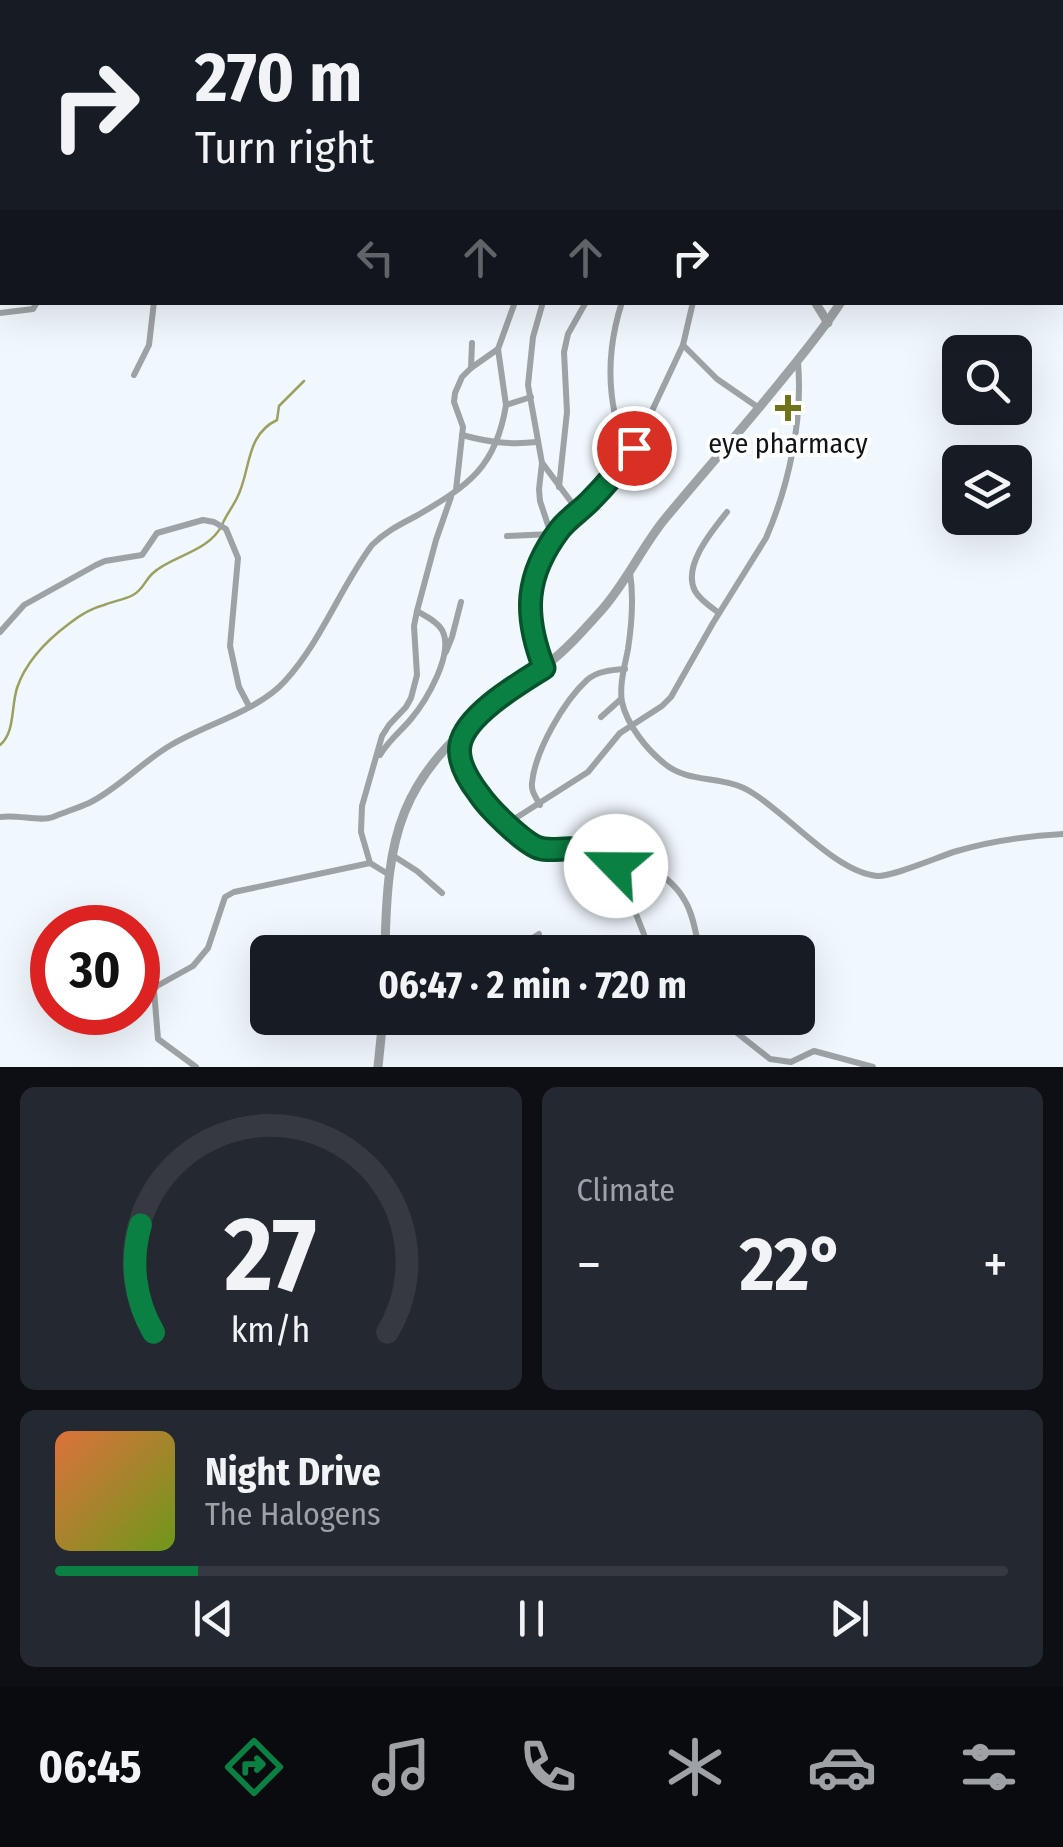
<!DOCTYPE html>
<meta charset="utf-8">
<style>
body{margin:0;font-family:"Fira Sans Condensed",sans-serif;background:#242831;color:#f1f3f6;height:100vh;display:flex;flex-direction:column;font-size:38px;white-space:nowrap}
*{box-sizing:border-box;margin:0}
p{font-size:32px;color:#9ea1a6}
.icon{flex:none;width:55px;height:55px;fill:none;stroke:currentColor;stroke-width:2;stroke-linecap:round;stroke-linejoin:round}
.map{position:relative;height:1067px;overflow:hidden}
.sheet{display:flex;flex-direction:column;gap:20px;padding:20px;background:#0d0f14;flex:1}
.sheet>*{flex:none}
.guide{position:absolute;left:0px;top:0px;width:1065px;height:305px;box-shadow:0 10px 40px #0002;background:#171b24;color:#f1f3f6;overflow:hidden}
.fabs{position:absolute;left:942px;top:335px;display:grid;gap:20px}
.fabs a{display:grid;place-items:center;width:90px;height:90px;border-radius:15px;background:#171b24;box-shadow:0 10px 40px #0002;font-size:50px}
.speed{position:absolute;left:30px;top:905px;display:flex;gap:20px;font-size:50px;font-weight:700;text-align:center}
.speed>*{display:grid;place-content:center;width:130px;height:130px;border-radius:50%;background:#171b24;box-shadow:0 10px 40px #0002;line-height:1}
.speed .limit{border:15px solid #d22;background:#fff;color:#111}
.pin{position:absolute;display:grid;place-items:center;width:85px;height:85px;color:#fff;margin:-42px;border:5px solid #fff;border-radius:50%;box-shadow:0 2px 10px #0007}
.me{position:absolute;width:110px;margin:-55px;rotate:293deg;stroke-linejoin:round;filter:drop-shadow(0 0 8px #0008)}
.turn{display:flex;align-items:center;gap:35px;height:210px;padding:0 30px;font-size:45px}
.turn .icon{width:130px;height:130px;stroke-width:2.5}
.turn b{display:block;font-size:70px;line-height:85px}
.lanes{display:flex;align-items:center;height:95px;padding:0 30px;background:#0003;justify-content:center;gap:50px;direction:ltr}
.lanes .off{opacity:.35}
.big{font-size:75px;font-weight:700;line-height:1.1}
.sheet .tile{flex:1;display:flex;flex-direction:column;justify-content:center;gap:15px;min-width:0;padding:0 35px;border-radius:15px;background:#242831}
.sheet .dial{align-items:center;gap:0}
.dial svg{height:260px;overflow:visible;fill:none;stroke:#363941;stroke-width:7;stroke-linecap:round;text-anchor:middle}
.dial text{fill:#f1f3f6;stroke:none}
.song{display:flex;align-items:center;gap:30px}
.cover{width:120px;height:120px;border-radius:15px;background:linear-gradient(135deg,hsl(20 70% 55%),hsl(80 70% 35%))}
.played{height:10px;border-radius:5px;background:linear-gradient(90deg,#0b8043 15%,#363941 15%)}
.keys{display:flex;justify-content:space-around;direction:ltr}
.heat{display:flex;justify-content:space-between;align-items:center;font-size:55px;direction:ltr}
.sheet .tiles{flex:1;display:grid;gap:20px;grid-template-columns:1fr 1fr}
.tile:last-child{grid-column:span 2}
.trip{position:absolute;left:250px;top:935px;width:565px;height:100px;border-radius:15px;background:#171b24;box-shadow:0 10px 40px #0002;font-weight:700;line-height:100px;text-align:center}
.tab-bar{display:flex;height:160px;justify-content:space-around;align-items:center;background:#090b0e;color:#9ea1a6}
.tab-bar .icon{width:70px;height:70px}
.tab-bar .selected{color:#0b8043}
.tab-bar b{font-size:45px;color:#f1f3f6}
.map>svg:first-child{display:block}
</style>
<div class="map">
<svg width="1063" height="1067" viewBox="0 0 1063 1067">
<rect width="100%" height="100%" fill="#f0f7fd"/>
<g fill="none" stroke-linecap="round" stroke-linejoin="round">
<path stroke="#9ba05e" stroke-width="2.5" d="M0,745C15,733 11,707 17,688C26,661 47,640 70,623C79,616 92,608 104,605C113,601 124,600 133,595C143,590 145,580 153,573C171,556 209,552 222,525C226,515 232,508 237,498C251,471 245,435 277,420L279,406L304,381"/>
<g stroke="#9da2a6" stroke-width="6">
<polyline points="528,0 534,2"/>
<polyline points="820,0 821,2"/>
<polyline points="392,2 396,0"/>
<polyline points="585,2 586,0"/>
<polyline points="0,41 2,29"/>
<polyline points="1062,182 1063,181"/>
<polyline points="1062,190 1063,190"/>
<polyline points="0,279 2,279"/>
<polyline points="515,302 498,349 506,405 531,397"/>
<polyline points="543,302 533,337 528,385 542,463 539,489 540,501 553,540"/>
<path d="M622,302C600,370 612,419 635,484"/>
<polyline points="0,313 33,309 37,302"/>
<polyline points="683,345 717,379 759,408"/>
<polyline points="471,368 472,343"/>
<polyline points="134,375 149,345 154,302"/>
<path d="M462,435C488,442 509,445 537,442"/>
<polyline points="543,464 578,511"/>
<polyline points="559,487 567,412 564,352 568,334 586,302"/>
<polyline points="456,490 463,427 454,402 455,393 462,377 471,368 498,349"/>
<polyline points="507,536 552,534"/>
<path d="M630,572C634,598 632,623 628,649C625,665 619,685 622,702C627,725 647,750 665,764C689,784 725,775 751,792C788,814 835,872 877,876C892,877 940,856 957,851C992,841 1027,836 1063,834"/>
<path d="M719,613C711,607 700,600 695,591C682,566 712,531 727,512"/>
<polyline points="0,632 24,605 96,565 105,561 142,555 157,533 203,520 214,522 226,529 238,558 230,646 239,687 249,706"/>
<polyline points="446,652 452,637 461,602"/>
<polyline points="544,668 538,651 530,596 534,573 540,557 560,529 586,505 634,449 683,345 693,302"/>
<polyline points="601,717 621,699"/>
<path d="M466,730C464,734 461,739 460,744C453,775 490,808 510,825C519,833 528,845 541,848C553,851 566,848 579,849C616,851 666,866 685,901C694,916 696,936 700,952"/>
<path d="M380,755C388,741 401,731 411,719C426,701 455,653 442,630C437,621 425,616 417,611"/>
<path d="M540,805C536,797 531,792 532,783C535,751 564,701 587,680C597,671 612,670 625,669"/>
<path d="M0,817C17,814 40,822 53,817C65,812 78,808 89,803C118,789 143,761 171,745C206,724 258,711 285,681C322,640 340,588 372,545C386,531 401,524 418,515C469,485 496,467 506,405"/>
<path d="M508,823L588,772L620,733L662,706L671,697L713,623L766,538C789,485 803,420 798,362"/>
<polyline points="392,855 417,871 442,893"/>
<polyline points="613,856 651,952"/>
<polyline points="388,874 370,863 361,832 362,806 382,736 389,725 406,707 411,698 417,675 414,626 417,611 436,540 451,497"/>
<polyline points="479,952 494,938 525,943 539,934"/>
<polyline points="718,1018 770,1059 791,1062 814,1051 873,1067"/>
<polyline points="196,1067 158,1039 154,990 157,986 193,966 208,948 225,897 234,892 370,863"/>
</g>
<g stroke="#9da2a6" stroke-width="9">
<polyline points="750,0 751,2"/>
<polyline points="541,2 545,0"/>
<polyline points="1062,27 1063,27"/>
<polyline points="0,193 2,193"/>
<polyline points="815,302 828,323"/>
<path d="M385,952C387,832 399,780 496,702C512,689 530,679 545,666C565,651 582,632 599,613C625,585 640,550 664,520C703,473 743,428 781,381C802,355 823,330 841,302"/>
<polyline points="378,1067 383,1018"/>
</g>
</g>
<g fill="none" stroke-linecap="round" stroke-linejoin="round">
<g stroke="#07532c" stroke-width="25">
<path id="route" d="M616,866L612,854C600,852 587,849 574,849C562,848 547,852 536,847C520,839 489,809 479,794C469,781 457,762 460,745C465,715 520,683 544,668C523,614 525,575 560,529C568,519 580,511 589,502C605,486 621,467 634,448"/>
</g>
<use href="#route" stroke="#0b8043" stroke-width="18"/>
</g>
<path fill="#6f731a" stroke="#fff" stroke-width="4" d="M783 393h10v10h10v10h-10v10h-10v-10h-10v-10h10z"/>
<g text-anchor="middle" dominant-baseline="central" stroke-width="8" stroke-linejoin="round" paint-order="stroke">
<g font-size="28" fill="#101418" stroke="#fff">
<text x="788" y="443">eye pharmacy</text>
</g>
</g>
</svg>
<div class="fabs">
<a><svg class="icon" aria-label="search" viewBox="0 0 24 24"><circle cx="10" cy="10" r="6"/><path d="M15 15l6 6"/></svg></a>
<a><svg class="icon" aria-label="layers" viewBox="0 0 24 24"><path d="M12 4l9 5-9 5-9-5zM3 14l9 5 9-5"/></svg></a>
</div>
<div class="speed"><div class="limit">30</div></div>
<div class="pin" style="left:634px;top:448px;background:#d93025"><svg class="icon" aria-label="arrive" viewBox="0 0 24 24"><path d="M6 21V4h12l-3 4 3 4H6"/></svg></div>
<svg class="me" style="left:616px;top:866px" viewBox="-20 -20 40 40"><circle r="19" fill="#fff"/><path d="M0-13L10 11 0 6-10 11z" fill="#0b8043"/></svg>
<div class="trip">06:47 · 2 min · 720 m</div>
<div class="guide">
<div class="turn"><svg class="icon" aria-label="right" viewBox="0 0 24 24"><path d="M7 20v-9h11M14 6l5 5-5 5"/></svg><div><b>270 m</b>Turn right</div></div>
<div class="lanes"><svg class="icon off" aria-label="left" viewBox="0 0 24 24"><path d="M17 20v-9H6M10 6l-5 5 5 5"/></svg><svg class="icon off" aria-label="ahead" viewBox="0 0 24 24"><path d="M12 20V5M6 11l6-6 6 6"/></svg><svg class="icon off" aria-label="ahead" viewBox="0 0 24 24"><path d="M12 20V5M6 11l6-6 6 6"/></svg><svg class="icon" aria-label="right" viewBox="0 0 24 24"><path d="M7 20v-9h11M14 6l5 5-5 5"/></svg></div>
</div>
</div>
<section class="sheet">
<div class="tiles">
<div class="tile dial"><svg viewBox="0 0 100 80">
<path d="M14 69A42 42 0 1 1 86 69"/>
<path d="M14 69A42 42 0 0 1 10 36" stroke="#0b8043"/>
<text x="50" y="56" font-size="32" font-weight="700">27</text>
<text x="50" y="72" font-size="11">km/h</text>
</svg></div>
<div class="tile"><p>Climate</p>
<div class="heat"><a>−</a><b class="big">22°</b><a>+</a></div>
</div>
<div class="tile">
<div class="song"><i class="cover"></i><div><b>Night Drive</b><p>The Halogens</p></div></div>
<div class="played"></div>
<div class="keys"><svg class="icon" aria-label="previous" viewBox="0 0 24 24"><path d="M18 5L8 12l10 7zM5 5v14"/></svg><svg class="icon" aria-label="pause" viewBox="0 0 24 24"><path d="M8 5v14M16 5v14"/></svg><svg class="icon" aria-label="next" viewBox="0 0 24 24"><path d="M6 5l10 7-10 7zM19 5v14"/></svg></div>
</div>
</div>
</section>
<nav class="tab-bar">
<b>06:45</b>
<svg class="icon selected" aria-label="directions" viewBox="0 0 24 24"><path d="M12 3l9 9-9 9-9-9zM9 14v-3h6M13 9l2 2-2 2"/></svg>
<svg class="icon" aria-label="music" viewBox="0 0 24 24"><path d="M9 18V5l10-2v13"/><circle cx="6" cy="18" r="3"/><circle cx="16" cy="16" r="3"/></svg>
<svg class="icon" aria-label="phone" viewBox="0 0 24 24"><path d="M5 4h4l2 5-3 2q2 4 5 5l2-3 5 2v4C11 20 4 13 5 4z"/></svg>
<svg class="icon" aria-label="climate" viewBox="0 0 24 24"><path d="M12 3v18M4 7l16 10M4 17L20 7"/></svg>
<svg class="icon" aria-label="car" viewBox="0 0 24 24"><path d="M5 17H2v-5l4-1 3-4h7l3 4 3 1v5h-3M9 17h6M6 11h13"/><circle cx="7" cy="17" r="2"/><circle cx="17" cy="17" r="2"/></svg>
<svg class="icon" aria-label="filters" viewBox="0 0 24 24"><path d="M4 7h16M4 17h16"/><circle cx="9" cy="7" r="2"/><circle cx="15" cy="17" r="2"/></svg>
</nav>
